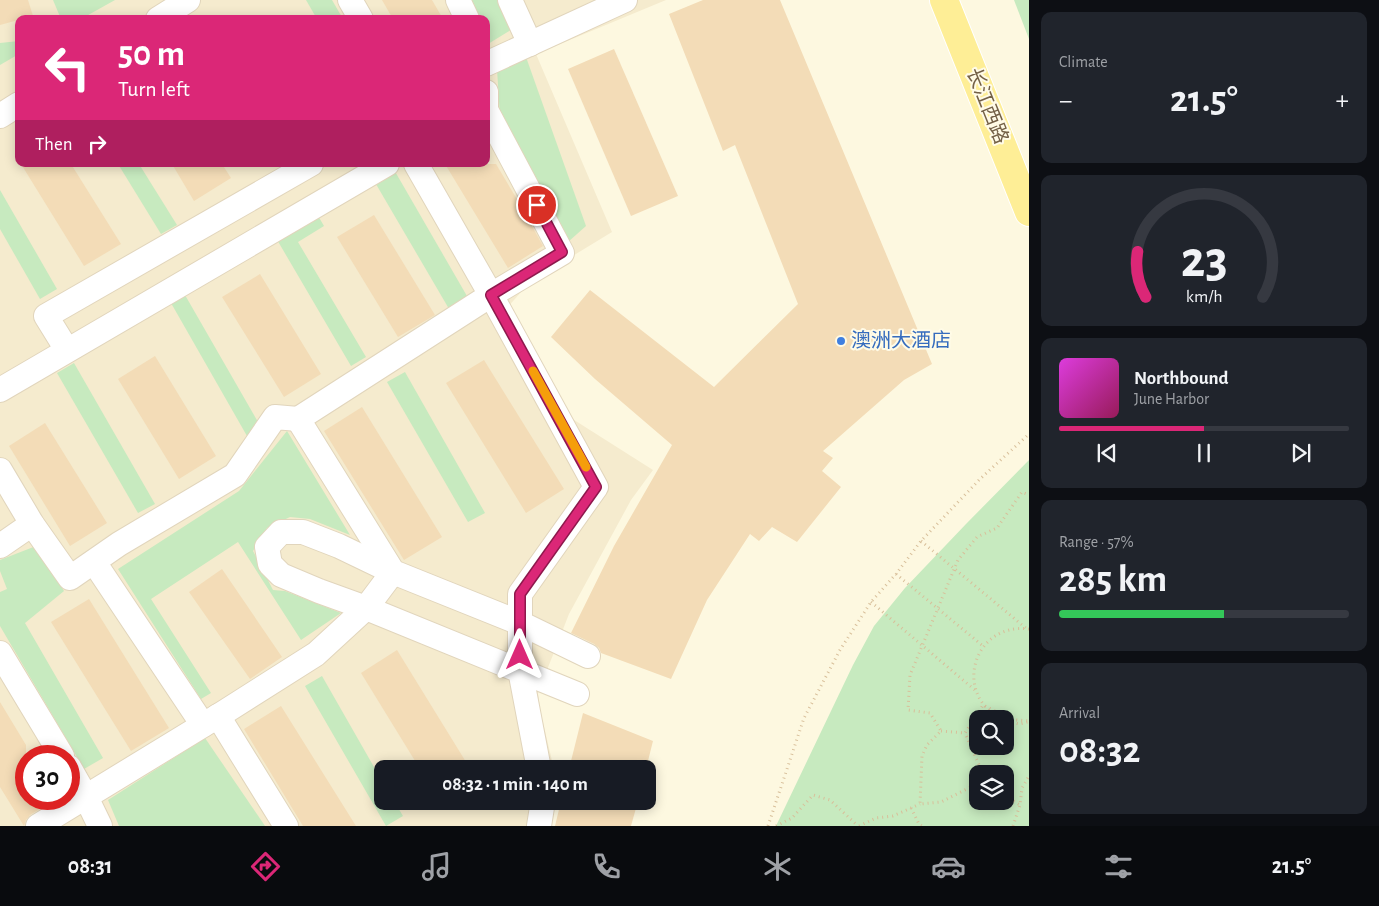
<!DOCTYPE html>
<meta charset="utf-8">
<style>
body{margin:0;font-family:"Alegreya Sans","Noto Sans SC",sans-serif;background:#20242c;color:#f1f3f6;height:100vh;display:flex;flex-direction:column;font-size:19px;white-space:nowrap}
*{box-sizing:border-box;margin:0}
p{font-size:16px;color:#9ea1a6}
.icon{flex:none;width:28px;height:28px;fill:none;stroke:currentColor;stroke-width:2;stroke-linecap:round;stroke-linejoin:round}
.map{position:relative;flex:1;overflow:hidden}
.panel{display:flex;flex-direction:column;gap:12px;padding:12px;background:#0d0f14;width:350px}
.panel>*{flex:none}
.top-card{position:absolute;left:15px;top:15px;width:475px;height:152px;border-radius:10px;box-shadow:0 2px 12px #0003;background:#db2777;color:#fff;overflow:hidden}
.fabs{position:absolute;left:969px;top:710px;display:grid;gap:10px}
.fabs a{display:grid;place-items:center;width:45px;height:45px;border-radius:10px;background:#171b24;box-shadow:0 2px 12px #0003;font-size:25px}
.speed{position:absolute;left:15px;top:745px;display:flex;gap:10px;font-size:25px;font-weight:700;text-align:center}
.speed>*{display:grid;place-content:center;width:65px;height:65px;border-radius:50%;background:#171b24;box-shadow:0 2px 12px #0003;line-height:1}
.speed .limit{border:8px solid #d22;background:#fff;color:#111}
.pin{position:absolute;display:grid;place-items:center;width:42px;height:42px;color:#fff;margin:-21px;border:2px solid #fff;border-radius:50%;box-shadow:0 1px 5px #0007}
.me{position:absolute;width:55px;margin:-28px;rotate:0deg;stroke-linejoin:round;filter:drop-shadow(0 0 4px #0008)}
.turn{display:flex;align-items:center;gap:18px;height:105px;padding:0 20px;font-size:22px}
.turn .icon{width:65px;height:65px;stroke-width:2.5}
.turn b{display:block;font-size:35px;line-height:42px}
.then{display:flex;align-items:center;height:48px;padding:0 20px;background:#0003;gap:10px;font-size:19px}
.big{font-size:38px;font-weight:600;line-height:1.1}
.panel .card{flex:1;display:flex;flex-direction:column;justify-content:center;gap:8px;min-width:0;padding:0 18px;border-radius:10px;background:#20242c}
.panel .dial{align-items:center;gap:0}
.dial svg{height:130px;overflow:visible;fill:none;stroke:#363941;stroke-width:7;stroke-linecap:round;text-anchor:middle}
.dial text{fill:#f1f3f6;stroke:none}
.song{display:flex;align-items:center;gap:15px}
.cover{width:60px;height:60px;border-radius:8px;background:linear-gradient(135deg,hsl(300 70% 55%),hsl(330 70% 35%))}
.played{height:5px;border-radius:2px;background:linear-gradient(90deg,#db2777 50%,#363941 50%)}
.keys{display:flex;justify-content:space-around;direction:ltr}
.heat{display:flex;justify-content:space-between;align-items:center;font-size:28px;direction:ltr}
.charge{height:8px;border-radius:4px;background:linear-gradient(90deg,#34c759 57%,#363941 0)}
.trip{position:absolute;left:374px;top:760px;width:282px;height:50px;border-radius:10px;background:#171b24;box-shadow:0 2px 12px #0003;font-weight:600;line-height:50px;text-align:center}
.tab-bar{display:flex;height:80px;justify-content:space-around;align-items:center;background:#090b0e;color:#9ea1a6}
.tab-bar .icon{width:35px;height:35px}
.tab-bar .current{color:#db2777}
.tab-bar b{font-size:22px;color:#f1f3f6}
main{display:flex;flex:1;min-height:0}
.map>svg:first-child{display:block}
</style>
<main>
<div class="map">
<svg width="1029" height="826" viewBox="0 0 1029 826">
<rect width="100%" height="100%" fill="#fdf8e0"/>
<path fill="#f5ebce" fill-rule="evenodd" d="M0,0H666L536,54L612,232L530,282L506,309L571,418L653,470L631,500L569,614L538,693L540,710L554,769H382V801H555L551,826H0ZM19,19H486V164H19ZM26,756H69V799H26Z"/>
<g fill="#c7eabf" fill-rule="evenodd">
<polygon points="53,0 115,0 81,19 61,19"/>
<polygon points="306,0 332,0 343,19 317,19"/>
<polygon points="468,0 501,0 514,28 488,44 486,40 486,19 476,19"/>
<polygon points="1014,0 1029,0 1029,39"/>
<polygon points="19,41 19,54 0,65 0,43"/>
<polygon points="526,57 586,226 568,242 500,117 497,69"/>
<polygon points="118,164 139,164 177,225 161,234"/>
<polygon points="393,168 471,303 452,314 373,179"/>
<polygon points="0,190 57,289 40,299 0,229"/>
<polygon points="317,214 324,226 298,242 366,357 351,366 276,238"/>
<polygon points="185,295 258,422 247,436 171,303"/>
<polygon points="74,363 155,504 138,513 57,373"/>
<polygon points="405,372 485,513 468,522 387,382"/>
<polygon points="287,431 350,535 310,519 290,517 267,528 253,551 273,590 285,591 341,613 301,640 238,542 151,599 211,693 201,699 118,569 239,491"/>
<path d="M1029,460V826H776L853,665L874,626L905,588L966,524ZM978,719H1005V746H978ZM978,774H1005V801H978Z"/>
<polygon points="36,546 64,591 25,623 103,758 84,769 0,626 0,592 7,589 0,571 0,560"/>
<polygon points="322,676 382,781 382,801 394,801 403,816 386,826 305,686"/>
<polygon points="205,738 265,826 119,826 108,800"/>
</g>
<g fill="#f3dcb7">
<polygon points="0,0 28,0 33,16 0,25"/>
<polygon points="382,0 432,0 443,19 393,19"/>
<polygon points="703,0 780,0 932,364 904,380 823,451 833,458 822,471 841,487 797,542 772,527 759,541 750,534 707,600 671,679 601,653 599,648 594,644 571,633 614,546 672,445 595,379 551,337 590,290 714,387 798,304 735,145 723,151 669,14"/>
<polygon points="614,49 678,196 631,216 568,69"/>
<polygon points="21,164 71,164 121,244 84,266"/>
<polygon points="172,164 222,164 231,178 194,201"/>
<polygon points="445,164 496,164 521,206 543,246 508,268"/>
<polygon points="374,215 435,315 398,337 337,237"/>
<polygon points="260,274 321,374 284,397 222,297"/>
<polygon points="155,356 216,456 179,479 118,379"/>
<polygon points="484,360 564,489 526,513 446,383"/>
<polygon points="362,407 442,537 404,560 324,431"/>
<polygon points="45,423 107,523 70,546 9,446"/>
<polygon points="222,569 282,657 250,679 189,592"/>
<polygon points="89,599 169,728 131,751 51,622"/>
<polygon points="397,650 466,762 455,769 420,769 361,673"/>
<polygon points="0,702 26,745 26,799 56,799 30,815 26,820 24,826 0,787"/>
<polygon points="281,706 356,826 303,826 244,729"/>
<polygon points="583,713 653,741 646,769 569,769"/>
<polygon points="561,801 638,801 631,826 555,826"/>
</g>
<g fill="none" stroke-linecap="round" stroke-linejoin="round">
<g stroke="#e1d5bc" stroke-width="26">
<g id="minor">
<polyline points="350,0 361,19"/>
<polyline points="458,0 467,19"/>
<polyline points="510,0 530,44"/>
<polyline points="158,19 188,0"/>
<polyline points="486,64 625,0"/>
<polyline points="486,92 486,110 562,253 491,295 596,487 520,594 520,670 539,769"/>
<polyline points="0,116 19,104"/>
<polyline points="416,164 491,295 298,419 393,572 520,623 588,656"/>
<polyline points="67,350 46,316 311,164"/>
<polyline points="0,390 387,164"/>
<polyline points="0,470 32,524 70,578 119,544 235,475 275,417 298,419"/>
<polyline points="0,546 32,524"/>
<polyline points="94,562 203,725"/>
<polyline points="0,653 62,756"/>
<polyline points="218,716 286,826"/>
<polyline points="69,767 86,797 100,826"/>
<polyline points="38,826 223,713 316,654 366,608 393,572 339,546 303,532 281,532 267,547 270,564 281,575 319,591 366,608 577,694"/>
<polyline points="539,826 543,801"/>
</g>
</g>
<g stroke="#fff" stroke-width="30">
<polyline id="primary" points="944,0 1029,212"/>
</g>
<g stroke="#d8bf9a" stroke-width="3" stroke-dasharray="1 4" stroke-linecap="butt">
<polyline points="921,541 1027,629"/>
<polyline points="896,574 983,646"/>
<polyline points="871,602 976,691"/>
<path d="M1001,719C952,693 974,622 1029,629"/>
<polyline points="1007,721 1019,724 1028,722"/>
<polyline points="941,731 965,733"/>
<polyline points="978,774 980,767 965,733 983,705 995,711 1006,719 1029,721"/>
<polyline points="978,776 975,785 941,802 920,804 922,756 927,745 941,731 930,713 908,710 910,675 958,560 977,537 997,528 1022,492 1029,495"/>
<polyline points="1005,796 1020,805"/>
<polyline points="911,808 919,824 922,826"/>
<polyline points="768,826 804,718 840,650 871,602 896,574 921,541 980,479 1029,434"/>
<polyline points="776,826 792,818 813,795 830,800 858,826"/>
<polyline points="859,826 876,818 893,816 920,804"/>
<polyline points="1013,826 1020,805 1022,788 1029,776"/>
</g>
<use href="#minor" stroke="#fff" stroke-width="24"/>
<use href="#primary" stroke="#feee96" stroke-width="28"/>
</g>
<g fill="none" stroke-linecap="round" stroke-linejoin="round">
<g stroke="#8e194d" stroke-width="12">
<polyline id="route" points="520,655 520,594 596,487 491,295 562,252 537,205"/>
</g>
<use href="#route" stroke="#db2777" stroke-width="9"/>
<polyline stroke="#f59e0b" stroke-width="9" points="533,371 586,467"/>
</g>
<circle fill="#3f7fe0" stroke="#fffbe7" stroke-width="2" cx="841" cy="341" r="5"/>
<g text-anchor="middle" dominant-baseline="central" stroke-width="4" stroke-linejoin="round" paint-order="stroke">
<g font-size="20" fill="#746147" stroke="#fffbe7">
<text transform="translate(987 106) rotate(68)">长江西路</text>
</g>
<g font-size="20" fill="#366cbe" stroke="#fffbe7" text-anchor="start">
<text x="851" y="341">澳洲大酒店</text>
</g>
</g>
</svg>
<div class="fabs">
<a><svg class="icon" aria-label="search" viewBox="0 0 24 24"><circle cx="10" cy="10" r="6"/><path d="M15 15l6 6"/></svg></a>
<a><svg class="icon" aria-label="layers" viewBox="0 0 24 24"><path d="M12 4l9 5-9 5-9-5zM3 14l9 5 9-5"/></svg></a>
</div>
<div class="speed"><div class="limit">30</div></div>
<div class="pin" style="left:537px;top:205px;background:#d93025"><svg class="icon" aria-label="arrive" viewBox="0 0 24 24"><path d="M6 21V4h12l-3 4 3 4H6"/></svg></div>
<svg class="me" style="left:520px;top:655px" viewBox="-20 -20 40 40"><path d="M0-17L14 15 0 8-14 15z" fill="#db2777" stroke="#fff" stroke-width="4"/></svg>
<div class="trip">08:32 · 1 min · 140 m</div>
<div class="top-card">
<div class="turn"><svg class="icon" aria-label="left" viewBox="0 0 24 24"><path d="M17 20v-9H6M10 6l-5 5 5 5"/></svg><div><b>50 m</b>Turn left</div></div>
<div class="then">Then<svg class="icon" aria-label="right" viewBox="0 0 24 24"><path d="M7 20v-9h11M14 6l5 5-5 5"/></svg></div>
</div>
</div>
<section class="panel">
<div class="card"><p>Climate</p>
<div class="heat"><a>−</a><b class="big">21.5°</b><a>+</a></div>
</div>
<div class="card dial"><svg viewBox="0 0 100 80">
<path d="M14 69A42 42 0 1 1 86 69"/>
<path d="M14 69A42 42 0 0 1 9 41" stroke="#db2777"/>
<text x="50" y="56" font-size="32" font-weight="700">23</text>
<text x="50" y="72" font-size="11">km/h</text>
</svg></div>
<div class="card">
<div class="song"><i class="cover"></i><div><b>Northbound</b><p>June Harbor</p></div></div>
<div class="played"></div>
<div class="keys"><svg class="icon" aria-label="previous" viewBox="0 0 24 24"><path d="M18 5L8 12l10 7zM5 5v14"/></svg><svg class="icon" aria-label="pause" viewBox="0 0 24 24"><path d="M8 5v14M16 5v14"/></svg><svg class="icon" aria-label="next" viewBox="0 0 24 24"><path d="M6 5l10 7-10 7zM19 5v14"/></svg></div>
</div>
<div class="card"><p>Range · 57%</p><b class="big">285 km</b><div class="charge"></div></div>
<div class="card"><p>Arrival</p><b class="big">08:32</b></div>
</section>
</main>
<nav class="tab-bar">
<b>08:31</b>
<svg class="icon current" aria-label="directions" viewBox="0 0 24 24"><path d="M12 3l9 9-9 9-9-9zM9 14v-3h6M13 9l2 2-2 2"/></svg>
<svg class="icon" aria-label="music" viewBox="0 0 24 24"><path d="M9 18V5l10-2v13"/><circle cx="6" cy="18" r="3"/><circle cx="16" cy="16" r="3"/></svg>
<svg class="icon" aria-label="phone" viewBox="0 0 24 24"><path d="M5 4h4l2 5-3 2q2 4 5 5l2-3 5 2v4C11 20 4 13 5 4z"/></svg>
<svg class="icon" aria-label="climate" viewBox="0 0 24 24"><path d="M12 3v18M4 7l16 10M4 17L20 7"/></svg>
<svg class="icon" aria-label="car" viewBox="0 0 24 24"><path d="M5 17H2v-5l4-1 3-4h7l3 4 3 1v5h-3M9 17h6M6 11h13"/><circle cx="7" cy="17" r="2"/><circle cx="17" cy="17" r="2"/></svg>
<svg class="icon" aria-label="filters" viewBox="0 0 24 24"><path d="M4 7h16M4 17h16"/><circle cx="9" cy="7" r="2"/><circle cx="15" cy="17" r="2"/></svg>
<b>21.5°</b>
</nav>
